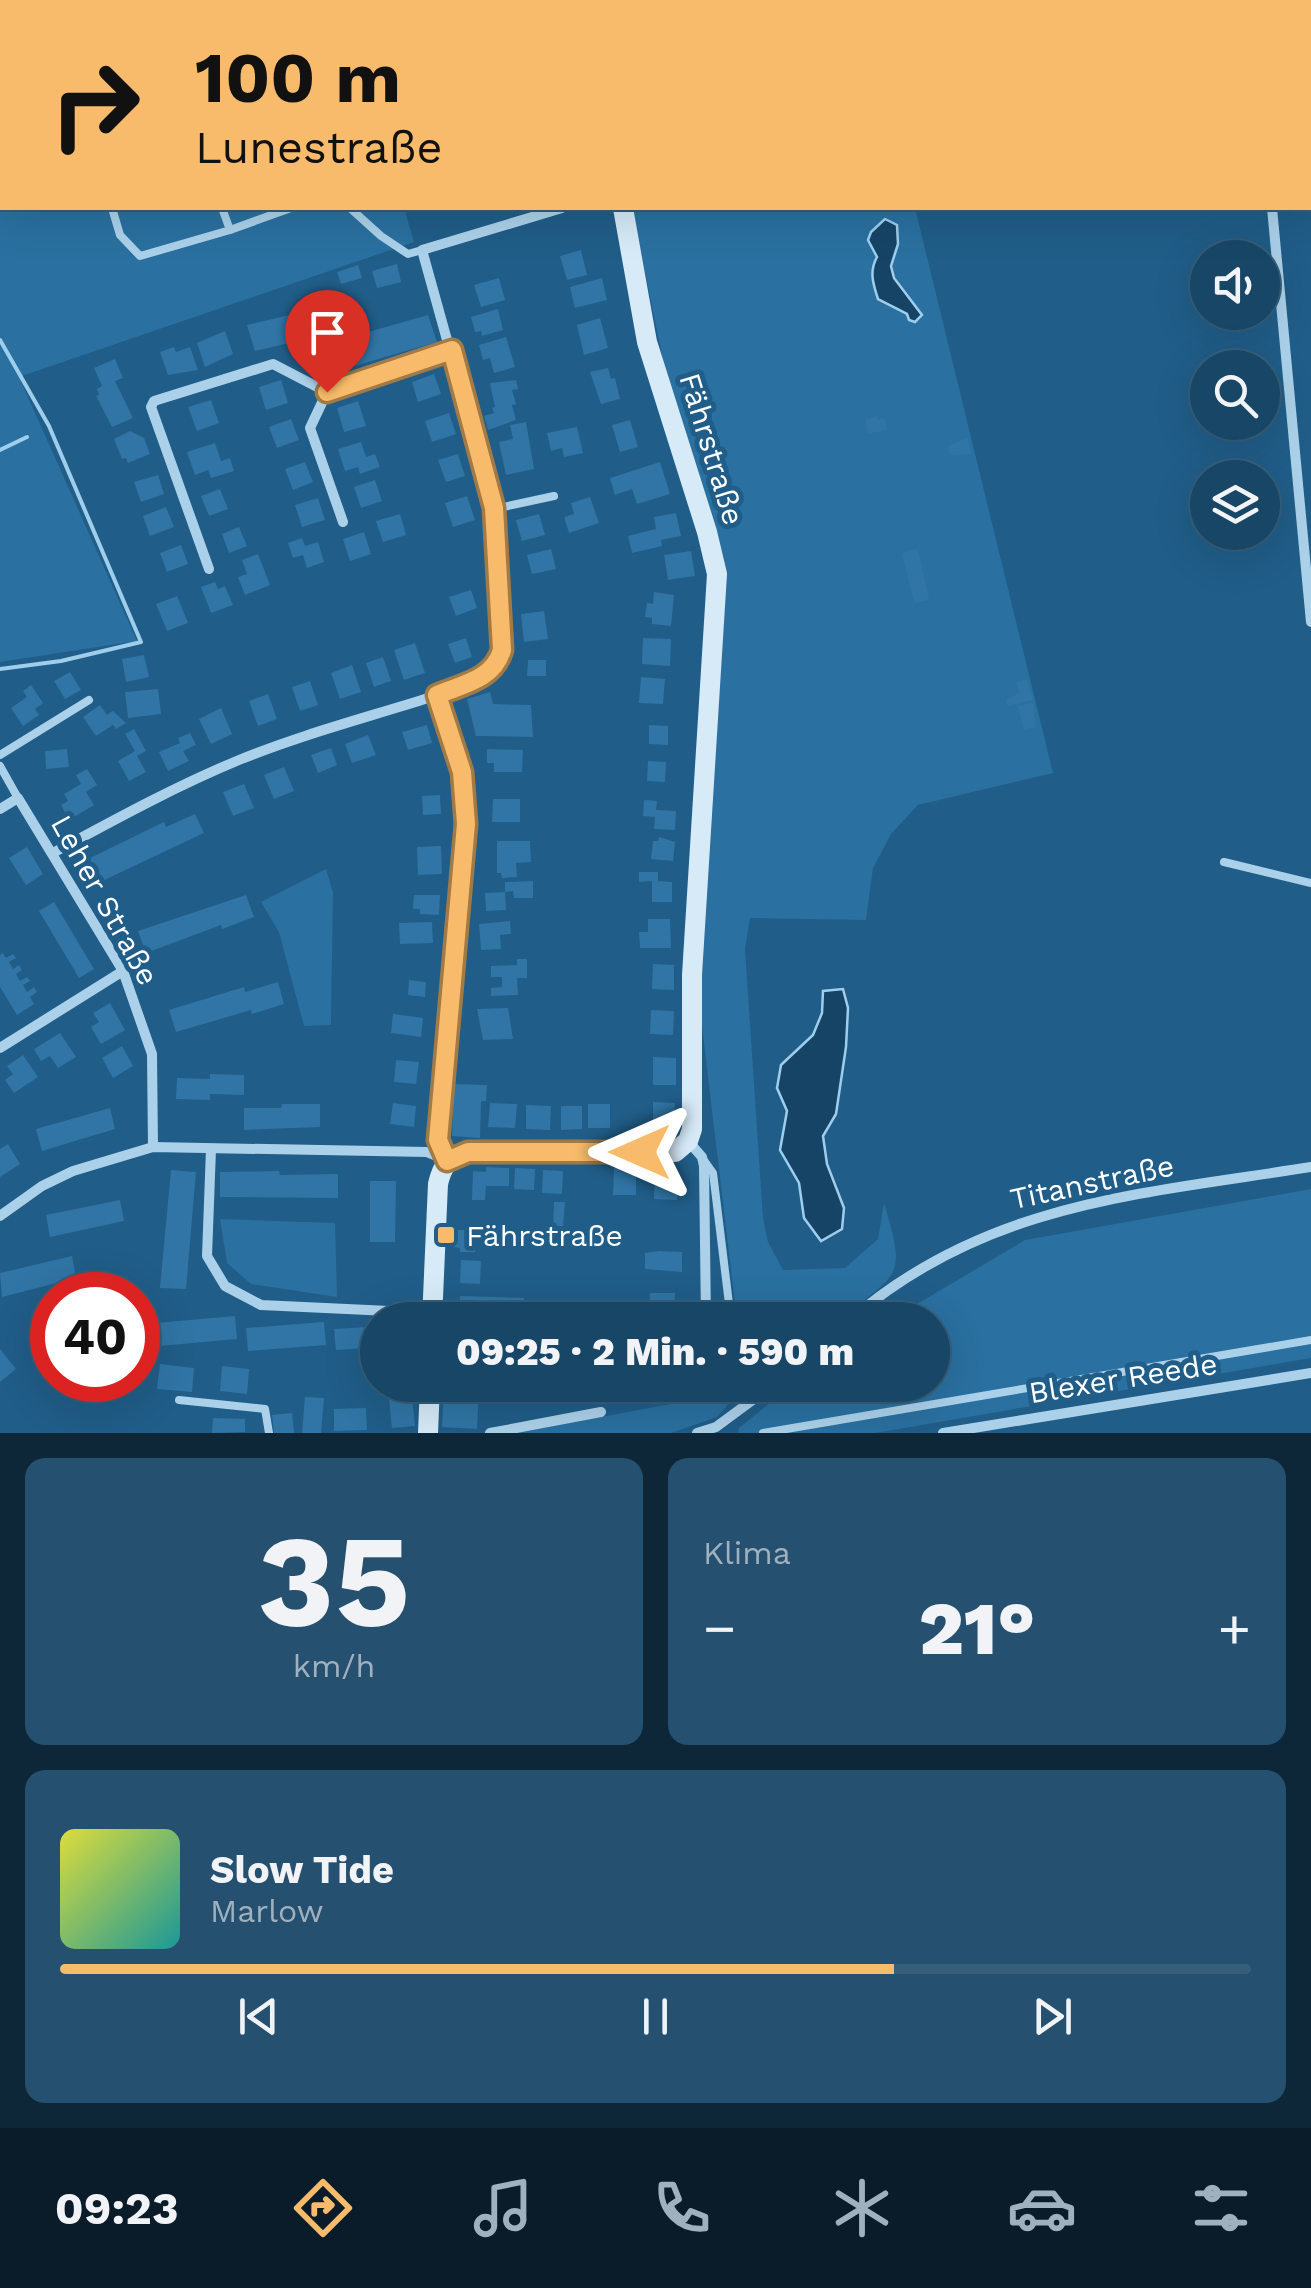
<!DOCTYPE html>
<html lang="de">
<meta charset="utf-8">
<style>
body{margin:0;font-family:"Work Sans",sans-serif;background:#25506f;color:#f1f3f6;height:100vh;display:flex;flex-direction:column;font-size:38px;white-space:nowrap}
*{box-sizing:border-box;margin:0}
p{font-size:32px;color:#9fb1bf}
.icon{flex:none;width:55px;height:55px;fill:none;stroke:currentColor;stroke-width:2;stroke-linecap:round;stroke-linejoin:round}
.map{position:relative;height:1433px;overflow:hidden}
.drawer{display:flex;flex-direction:column;gap:25px;padding:25px;background:#0d2638;flex:1}
.drawer>*{flex:none}
.top-card{position:absolute;left:0px;top:0px;width:1312px;height:210px;box-shadow:0 10px 40px #0002,0 0 0 2px #365e7a;background:#f8bb6b;color:#111;overflow:hidden}
.controls{position:absolute;left:1190px;top:240px;display:grid;gap:20px}
.controls a{display:grid;place-items:center;width:90px;height:90px;border-radius:50%;background:#184666;box-shadow:0 10px 40px #0002,0 0 0 2px #365e7a;font-size:50px}
.speed{position:absolute;left:30px;top:1272px;display:flex;gap:20px;font-size:50px;font-weight:700;text-align:center}
.speed>*{display:grid;place-content:center;width:130px;height:130px;border-radius:50%;background:#184666;box-shadow:0 10px 40px #0002,0 0 0 2px #365e7a;line-height:1}
.speed .limit{border:15px solid #d22;background:#fff;color:#111}
.pin{position:absolute;display:grid;place-items:center;width:85px;height:85px;color:#fff;margin:-102px -42px;border-radius:50% 50% 50% 0;rotate:-45deg;box-shadow:0 0 10px #0007}
.pin .icon{rotate:45deg}
.me{position:absolute;width:110px;margin:-55px;rotate:270deg;stroke-linejoin:round;filter:drop-shadow(0 0 8px #0008)}
.turn{display:flex;align-items:center;gap:35px;height:210px;padding:0 30px;font-size:45px}
.turn .icon{width:130px;height:130px;stroke-width:2.5}
.turn b{display:block;font-size:70px;line-height:85px}
.big{font-size:75px;font-weight:800;line-height:1.1}
.drawer .tile{flex:1;display:flex;flex-direction:column;justify-content:center;gap:15px;min-width:0;padding:0 35px;border-radius:20px;background:#25506f}
.drawer .dial{align-items:center;gap:0}
.dial b{font-size:130px;line-height:1}
.song{display:flex;align-items:center;gap:30px}
.cover{width:120px;height:120px;border-radius:15px;background:linear-gradient(135deg,hsl(60 70% 55%),hsl(180 70% 35%))}
.played{height:10px;border-radius:5px;background:linear-gradient(90deg,#f8bb6b 70%,#365e7a 70%)}
.keys{display:flex;justify-content:space-around;direction:ltr}
.heat{display:flex;justify-content:space-between;align-items:center;font-size:55px;direction:ltr}
.drawer .tiles{flex:1;display:grid;gap:25px;grid-template-columns:1fr 1fr}
.tile:last-child{grid-column:span 2}
.trip{position:absolute;left:360px;top:1302px;width:590px;height:100px;border-radius:50px;background:#184666;box-shadow:0 10px 40px #0002,0 0 0 2px #365e7a;font-weight:800;line-height:100px;text-align:center}
.menu{display:flex;height:160px;justify-content:space-around;align-items:center;background:#0a1c29;color:#9fb1bf}
.menu .icon{width:70px;height:70px}
.menu .active{color:#f8bb6b}
.menu b{font-size:45px;color:#f1f3f6}
.map>svg:first-child{display:block}
</style>
<div class="map">
<svg width="1311" height="1433" viewBox="0 0 1311 1433">
<rect width="100%" height="100%" fill="#205d88"/>
<g fill="#2a70a0">
<polygon points="0,0 291,2 2,2 2,208 404,208 414,242 19,377 137,641 0,662"/>
<path d="M632,208H915L1053,773L918,805L891,834L873,868L866,920L750,918L745,949L763,1218L768,1242L783,1270L845,1268L878,1239L884,1203C907,1281 899,1270 840,1320H737L699,1001L724,615L667,380Z"/>
<polygon points="326,869 333,892 331,1025 304,1026 279,932 261,902"/>
<polygon points="1311,1189 1311,1358 875,1433 738,1433 739,1428 792,1385 932,1385 932,1320 890,1320 1025,1240"/>
<polygon points="220,1219 335,1223 337,1297 251,1284 227,1263"/>
<polygon points="709,1385 733,1385 731,1401 717,1417 671,1433 516,1433 697,1399"/>
</g>
<g fill="#164467" stroke="#9eceec" stroke-width="2.5">
<path d="M885,219L897,225L898,244L891,266L894,278L922,315L915,322L909,320L907,314L878,299C873,284 869,271 877,257L868,240L871,232Z"/>
<polygon points="843,989 848,1008 846,1047 836,1114 823,1136 827,1164 844,1208 842,1229 821,1241 804,1218 799,1183 780,1150 787,1111 777,1088 781,1065 813,1035 822,1013 823,991"/>
</g>
<g fill="none" stroke-linecap="round" stroke-linejoin="round">
<g stroke="#9eceec" stroke-width="4">
<polyline points="0,340 49,426 141,642 61,661 0,669"/>
<polyline points="0,450 27,437"/>
</g>
</g>
<g fill="#3075a5">
<polygon points="581,250 587,275 567,280 560,256"/>
<polygon points="397,264 401,282 377,288 372,271"/>
<polygon points="358,265 362,278 341,284 337,272"/>
<polygon points="499,278 505,300 481,307 474,285"/>
<polygon points="602,278 607,300 575,308 570,287"/>
<polygon points="498,309 503,330 482,336 481,331 475,332 471,317"/>
<polygon points="307,311 315,337 255,351 247,325"/>
<polygon points="428,315 437,342 334,372 326,344"/>
<polygon points="600,318 608,348 584,355 577,325"/>
<polygon points="225,331 233,354 205,367 197,343"/>
<polygon points="506,337 515,367 494,373 490,358 483,360 479,345"/>
<polygon points="174,347 176,352 190,347 198,370 168,375 160,352"/>
<polygon points="115,359 123,378 115,381 133,418 112,427 96,396 99,395 97,389 102,386 94,368"/>
<polygon points="608,368 611,379 615,378 620,399 601,404 590,372"/>
<polygon points="434,374 441,394 418,402 412,382"/>
<polygon points="281,380 288,403 266,410 259,387"/>
<polygon points="516,380 518,389 512,390 516,404 512,405 516,420 488,430 484,416 494,413 492,408 495,407 490,383"/>
<polygon points="211,400 219,423 197,431 188,407"/>
<polygon points="358,401 366,426 344,432 337,408"/>
<polygon points="449,413 456,434 432,442 425,421"/>
<polygon points="877,417 878,420 885,418 887,430 868,434 865,420"/>
<polygon points="291,419 299,440 277,448 269,427"/>
<polygon points="630,420 638,447 620,452 612,425"/>
<polygon points="526,422 534,469 506,475 499,442 513,439 510,425"/>
<polygon points="577,427 583,453 564,457 562,448 551,451 547,433"/>
<polygon points="130,431 144,438 150,454 128,463 126,458 122,459 114,439"/>
<polygon points="967,438 972,454 950,455 948,446"/>
<polygon points="361,442 366,457 375,454 380,467 360,474 358,467 345,471 338,449"/>
<polygon points="215,443 221,461 230,458 234,471 211,478 208,470 195,475 187,452"/>
<polygon points="458,454 465,476 446,482 438,460"/>
<polygon points="305,462 313,482 293,490 285,469"/>
<polygon points="660,462 670,494 637,504 632,489 615,495 610,478"/>
<polygon points="158,475 164,494 141,502 134,482"/>
<polygon points="375,480 382,501 361,508 354,487"/>
<polygon points="220,489 228,509 209,516 201,496"/>
<polygon points="467,496 475,520 453,527 445,503"/>
<polygon points="590,497 599,523 569,533 564,517 574,514 571,503"/>
<polygon points="318,498 325,520 302,527 295,505"/>
<polygon points="166,507 174,527 150,536 143,516"/>
<polygon points="676,513 681,536 661,540 662,546 632,553 628,536 656,529 654,517"/>
<polygon points="400,514 406,535 383,542 376,521"/>
<polygon points="539,514 545,535 522,541 516,520"/>
<polygon points="239,527 247,546 229,553 222,534"/>
<polygon points="364,532 371,554 350,561 343,539"/>
<polygon points="302,538 305,546 318,542 324,562 307,568 303,555 293,558 288,543"/>
<polygon points="181,545 188,564 167,572 160,553"/>
<polygon points="551,549 556,569 532,574 527,555"/>
<polygon points="918,549 929,600 914,603 902,553"/>
<polygon points="691,551 695,576 668,580 664,555"/>
<polygon points="258,554 270,585 245,595 238,577 247,574 242,560"/>
<polygon points="215,582 218,589 225,586 233,605 211,613 201,587"/>
<polygon points="471,590 477,608 456,616 449,597"/>
<polygon points="654,592 674,595 671,626 652,624 652,618 645,617 647,603 653,604"/>
<polygon points="177,596 188,623 167,631 156,604"/>
<polygon points="544,611 548,639 524,642 521,614"/>
<polygon points="466,638 472,657 455,663 448,644"/>
<polygon points="643,638 671,639 670,666 642,664"/>
<polygon points="415,643 425,673 404,680 394,650"/>
<polygon points="144,655 149,677 126,682 122,659"/>
<polygon points="383,657 391,681 374,687 366,663"/>
<polygon points="528,660 546,660 546,676 527,676"/>
<polygon points="352,665 361,692 340,699 331,673"/>
<polygon points="70,672 81,690 65,699 54,681"/>
<polygon points="641,677 665,679 663,704 639,703"/>
<polygon points="1027,679 1033,700 1008,706 1006,700 1019,693 1016,682"/>
<polygon points="310,681 318,705 300,711 292,687"/>
<polygon points="31,685 43,703 35,709 39,715 23,726 11,708 27,697 23,691"/>
<polygon points="158,689 161,714 128,718 125,692"/>
<polygon points="490,692 493,704 531,705 533,737 476,736 467,699"/>
<polygon points="268,694 277,719 258,726 249,701"/>
<polygon points="1033,703 1035,727 1024,730 1018,706"/>
<polygon points="100,705 107,715 113,711 126,723 116,729 113,725 96,736 83,717"/>
<polygon points="221,708 232,734 211,744 199,719"/>
<polygon points="427,725 432,743 408,750 402,732"/>
<polygon points="649,725 668,726 668,745 649,744"/>
<polygon points="134,729 146,751 137,756 146,772 129,781 118,761 135,751 125,734"/>
<polygon points="190,733 196,745 183,751 189,761 168,771 159,752 180,743 178,738"/>
<polygon points="368,735 376,755 352,763 345,744"/>
<polygon points="331,748 337,765 318,773 311,755"/>
<polygon points="67,749 69,767 46,769 45,751"/>
<polygon points="487,749 523,750 522,772 494,772 494,763 487,763"/>
<polygon points="648,761 666,762 665,782 647,781"/>
<polygon points="284,767 294,791 274,799 264,775"/>
<polygon points="87,769 97,785 86,792 94,805 69,820 61,805 68,801 64,794 81,784 76,775"/>
<polygon points="244,784 254,808 233,816 223,792"/>
<polygon points="440,795 441,814 423,815 422,796"/>
<polygon points="493,799 520,799 520,822 492,822"/>
<polygon points="644,800 657,801 656,810 676,811 675,830 654,829 655,817 643,816"/>
<polygon points="195,814 204,833 100,882 88,859 164,822 166,827"/>
<polygon points="659,837 675,842 673,861 651,859 653,841 658,841"/>
<polygon points="497,841 530,841 531,862 516,863 517,877 502,878 501,873 497,873"/>
<polygon points="441,846 442,874 418,875 417,847"/>
<polygon points="27,847 43,874 26,885 9,858"/>
<polygon points="639,872 658,872 658,881 672,882 672,902 652,902 652,881 639,882"/>
<polygon points="533,881 533,898 514,898 513,891 505,892 505,882"/>
<polygon points="505,892 506,910 486,911 485,893"/>
<polygon points="246,895 254,917 222,929 221,925 146,953 138,931"/>
<polygon points="414,895 440,895 439,915 420,914 420,909 413,909"/>
<polygon points="54,902 94,969 79,978 39,911"/>
<polygon points="648,919 670,919 671,948 640,948 639,932 648,932"/>
<polygon points="510,921 511,934 500,935 501,949 481,950 479,924"/>
<polygon points="432,922 433,943 400,944 399,923"/>
<polygon points="3,953 6,958 13,954 16,958 9,962 13,969 19,965 22,970 16,974 20,981 27,977 30,981 23,985 27,992 34,987 37,992 30,997 34,1004 17,1015 0,987 0,955"/>
<polygon points="517,959 527,959 527,978 517,978 518,995 491,996 491,988 502,987 502,977 491,977 491,966 517,965"/>
<polygon points="653,964 674,965 674,990 652,989"/>
<polygon points="409,980 426,982 425,997 408,995"/>
<polygon points="278,982 284,1004 252,1014 251,1010 176,1032 169,1010 244,987 245,992"/>
<polygon points="110,1003 125,1030 101,1044 91,1027 99,1022 93,1013"/>
<polygon points="508,1008 513,1039 483,1040 477,1009"/>
<polygon points="651,1010 674,1011 673,1035 650,1034"/>
<polygon points="393,1014 423,1018 421,1037 391,1033"/>
<polygon points="60,1033 76,1057 58,1068 50,1056 41,1061 34,1049"/>
<polygon points="122,1046 133,1066 113,1078 102,1058"/>
<polygon points="23,1055 38,1077 14,1093 5,1080 13,1074 7,1066"/>
<polygon points="653,1057 676,1058 676,1085 653,1085"/>
<polygon points="396,1060 419,1062 416,1084 394,1082"/>
<polygon points="210,1074 244,1075 244,1095 210,1094 210,1100 176,1099 177,1078 210,1079"/>
<polygon points="454,1084 487,1085 486,1101 481,1101 480,1138 452,1136"/>
<polygon points="653,1102 675,1103 675,1133 653,1133"/>
<polygon points="393,1103 416,1106 414,1127 390,1124"/>
<polygon points="490,1103 517,1104 515,1128 488,1127"/>
<polygon points="282,1104 320,1104 320,1127 244,1130 244,1108 281,1108"/>
<rect x="588" y="1104" width="22" height="24"/>
<polygon points="526,1105 551,1106 550,1130 526,1129"/>
<polygon points="561,1106 582,1106 582,1129 561,1130"/>
<polygon points="110,1108 115,1129 42,1151 36,1129"/>
<polygon points="8,1144 20,1164 0,1177 0,1149"/>
<polygon points="486,1167 509,1168 509,1186 486,1186 485,1200 472,1200 473,1171 486,1172"/>
<polygon points="515,1168 535,1169 534,1190 514,1189"/>
<polygon points="614,1168 636,1168 636,1195 613,1195"/>
<polygon points="171,1170 196,1172 186,1289 160,1288"/>
<polygon points="543,1170 563,1171 562,1194 542,1193"/>
<polygon points="279,1171 280,1175 338,1174 338,1198 220,1197 220,1172"/>
<polygon points="655,1175 677,1175 677,1200 654,1199"/>
<polygon points="370,1181 396,1181 395,1242 370,1242"/>
<polygon points="120,1200 124,1221 50,1237 46,1215"/>
<polygon points="554,1202 565,1202 563,1227 553,1227"/>
<polygon points="455,1230 482,1230 482,1241 475,1241 475,1252 460,1252 460,1248 454,1247"/>
<polygon points="659,1251 682,1252 682,1272 645,1269 645,1253"/>
<polygon points="72,1256 76,1278 2,1297 0,1273"/>
<polygon points="461,1260 481,1261 480,1284 460,1283"/>
<polygon points="650,1293 675,1293 674,1314 649,1313"/>
<polygon points="460,1296 524,1298 523,1320 460,1320"/>
<polygon points="235,1316 237,1339 159,1346 156,1323"/>
<polygon points="324,1322 326,1345 248,1351 246,1328"/>
<polygon points="368,1327 368,1331 378,1330 378,1352 370,1352 369,1348 336,1350 334,1329"/>
<polygon points="0,1349 16,1369 0,1382"/>
<polygon points="160,1364 194,1368 192,1392 157,1389"/>
<polygon points="222,1366 249,1369 247,1394 220,1391"/>
<polygon points="444,1385 479,1385 477,1429 442,1427"/>
<polygon points="558,1385 588,1385 588,1396 558,1395"/>
<polygon points="412,1396 415,1426 392,1428 389,1399"/>
<polygon points="305,1397 324,1398 321,1433 302,1433"/>
<polygon points="366,1408 367,1430 334,1431 334,1409"/>
<polygon points="292,1413 294,1433 274,1433 272,1415"/>
<polygon points="213,1418 245,1419 245,1432 212,1433"/>
</g>
<g fill="none" stroke-linecap="round" stroke-linejoin="round">
<g stroke="#abd1ea" stroke-width="8">
<polyline points="112,208 120,235 140,256 230,230 291,208"/>
<polyline points="222,208 230,230"/>
<polyline points="350,208 381,236 408,254 422,250"/>
<polyline points="494,509 554,496"/>
<polyline points="0,755 89,700"/>
<polyline points="0,766 18,798"/>
<polyline points="1224,862 1311,883"/>
<polyline points="703,1159 713,1173 731,1320"/>
<polyline points="738,1385 747,1405"/>
<polyline points="179,1400 265,1409 269,1433"/>
<polyline points="763,1433 1311,1340"/>
</g>
<g stroke="#abd1ea" stroke-width="10">
<polyline points="1253,0 1253,2"/>
<polyline points="1272,208 1311,622"/>
<polyline points="327,392 310,428 343,522"/>
<polyline points="209,569 151,407 154,401 273,364 327,392 452,350"/>
<polyline points="437,695 462,772 466,824 438,1140 447,1161"/>
<polyline points="0,809 18,798 123,971 152,1054 153,1147"/>
<path d="M53,853C114,820 174,787 239,760C300,735 365,718 428,698C457,688 492,681 502,650L494,509L422,250L562,208"/>
<polyline points="0,1048 123,971"/>
<polyline points="689,1142 702,1157 704,1166 706,1320"/>
<polyline points="211,1149 207,1256 225,1286 261,1305 432,1313"/>
<polyline points="0,1216 42,1186 73,1171 153,1147 427,1152 442,1158"/>
<path d="M850,1320C986,1202 1142,1194 1311,1167"/>
<polyline points="490,1433 601,1412"/>
<polyline points="697,1433 716,1427 773,1385"/>
<polyline points="943,1433 1311,1373"/>
</g>
<g stroke="#d6eaf8" stroke-width="20">
<polyline points="574,0 574,2"/>
<path d="M432,1320L438,1184C442,1166 449,1156 467,1152H675L688,1141L692,1129V975L717,574L707,532L647,342L623,208"/>
<polyline points="428,1433 430,1385"/>
</g>
</g>
<g fill="none" stroke-linecap="round" stroke-linejoin="round">
<g stroke="#a17a46" stroke-width="25">
<path id="route" d="M327,392L452,350L494,508L502,650C493,680 463,684 437,695L462,772L466,824L438,1140L447,1161L468,1152H640"/>
</g>
<use href="#route" stroke="#f8bb6b" stroke-width="18"/>
</g>
<rect fill="#f8bb6b" stroke="#205d88" stroke-width="4" x="436" y="1225" width="20" height="20" rx="5"/>
<g text-anchor="middle" dominant-baseline="central" stroke-width="10" stroke-linejoin="round" paint-order="stroke">
<g font-size="30" fill="#fff" stroke="#205d88">
<text transform="translate(712 449) rotate(73)">Fährstraße</text>
<text transform="translate(105 900) rotate(61)">Leher Straße</text>
<text transform="translate(1092 1182) rotate(-12)">Titanstraße</text>
<text transform="translate(1123 1378) rotate(-9)">Blexer Reede</text>
</g>
<g font-size="30" fill="#fff" stroke="#205d88" text-anchor="start">
<text x="466" y="1235">Fährstraße</text>
</g>
</g>
</svg>
<div class="controls">
<a><svg class="icon" aria-label="sound" viewBox="0 0 24 24"><path d="M4 9h4l5-4v14l-5-4H4zM17 9q2 3 0 6"/></svg></a>
<a><svg class="icon" aria-label="search" viewBox="0 0 24 24"><circle cx="10" cy="10" r="6"/><path d="M15 15l6 6"/></svg></a>
<a><svg class="icon" aria-label="layers" viewBox="0 0 24 24"><path d="M12 4l9 5-9 5-9-5zM3 14l9 5 9-5"/></svg></a>
</div>
<div class="speed"><div class="limit">40</div></div>
<div class="pin" style="left:327px;top:392px;background:#d93025"><svg class="icon" aria-label="arrive" viewBox="0 0 24 24"><path d="M6 21V4h12l-3 4 3 4H6"/></svg></div>
<svg class="me" style="left:640px;top:1152px" viewBox="-20 -20 40 40"><path d="M0-17L14 15 0 8-14 15z" fill="#f8bb6b" stroke="#fff" stroke-width="4"/></svg>
<div class="trip">09:25 · 2 Min. · 590 m</div>
<div class="top-card">
<div class="turn"><svg class="icon" aria-label="right" viewBox="0 0 24 24"><path d="M7 20v-9h11M14 6l5 5-5 5"/></svg><div><b>100 m</b>Lunestraße</div></div>
</div>
</div>
<section class="drawer">
<div class="tiles">
<div class="tile dial"><b>35</b><p>km/h</p></div>
<div class="tile"><p>Klima</p>
<div class="heat"><a>−</a><b class="big">21°</b><a>+</a></div>
</div>
<div class="tile">
<div class="song"><i class="cover"></i><div><b>Slow Tide</b><p>Marlow</p></div></div>
<div class="played"></div>
<div class="keys"><svg class="icon" aria-label="previous" viewBox="0 0 24 24"><path d="M18 5L8 12l10 7zM5 5v14"/></svg><svg class="icon" aria-label="pause" viewBox="0 0 24 24"><path d="M8 5v14M16 5v14"/></svg><svg class="icon" aria-label="next" viewBox="0 0 24 24"><path d="M6 5l10 7-10 7zM19 5v14"/></svg></div>
</div>
</div>
</section>
<nav class="menu">
<b>09:23</b>
<svg class="icon active" aria-label="directions" viewBox="0 0 24 24"><path d="M12 3l9 9-9 9-9-9zM9 14v-3h6M13 9l2 2-2 2"/></svg>
<svg class="icon" aria-label="music" viewBox="0 0 24 24"><path d="M9 18V5l10-2v13"/><circle cx="6" cy="18" r="3"/><circle cx="16" cy="16" r="3"/></svg>
<svg class="icon" aria-label="phone" viewBox="0 0 24 24"><path d="M5 4h4l2 5-3 2q2 4 5 5l2-3 5 2v4C11 20 4 13 5 4z"/></svg>
<svg class="icon" aria-label="climate" viewBox="0 0 24 24"><path d="M12 3v18M4 7l16 10M4 17L20 7"/></svg>
<svg class="icon" aria-label="car" viewBox="0 0 24 24"><path d="M5 17H2v-5l4-1 3-4h7l3 4 3 1v5h-3M9 17h6M6 11h13"/><circle cx="7" cy="17" r="2"/><circle cx="17" cy="17" r="2"/></svg>
<svg class="icon" aria-label="filters" viewBox="0 0 24 24"><path d="M4 7h16M4 17h16"/><circle cx="9" cy="7" r="2"/><circle cx="15" cy="17" r="2"/></svg>
</nav>
